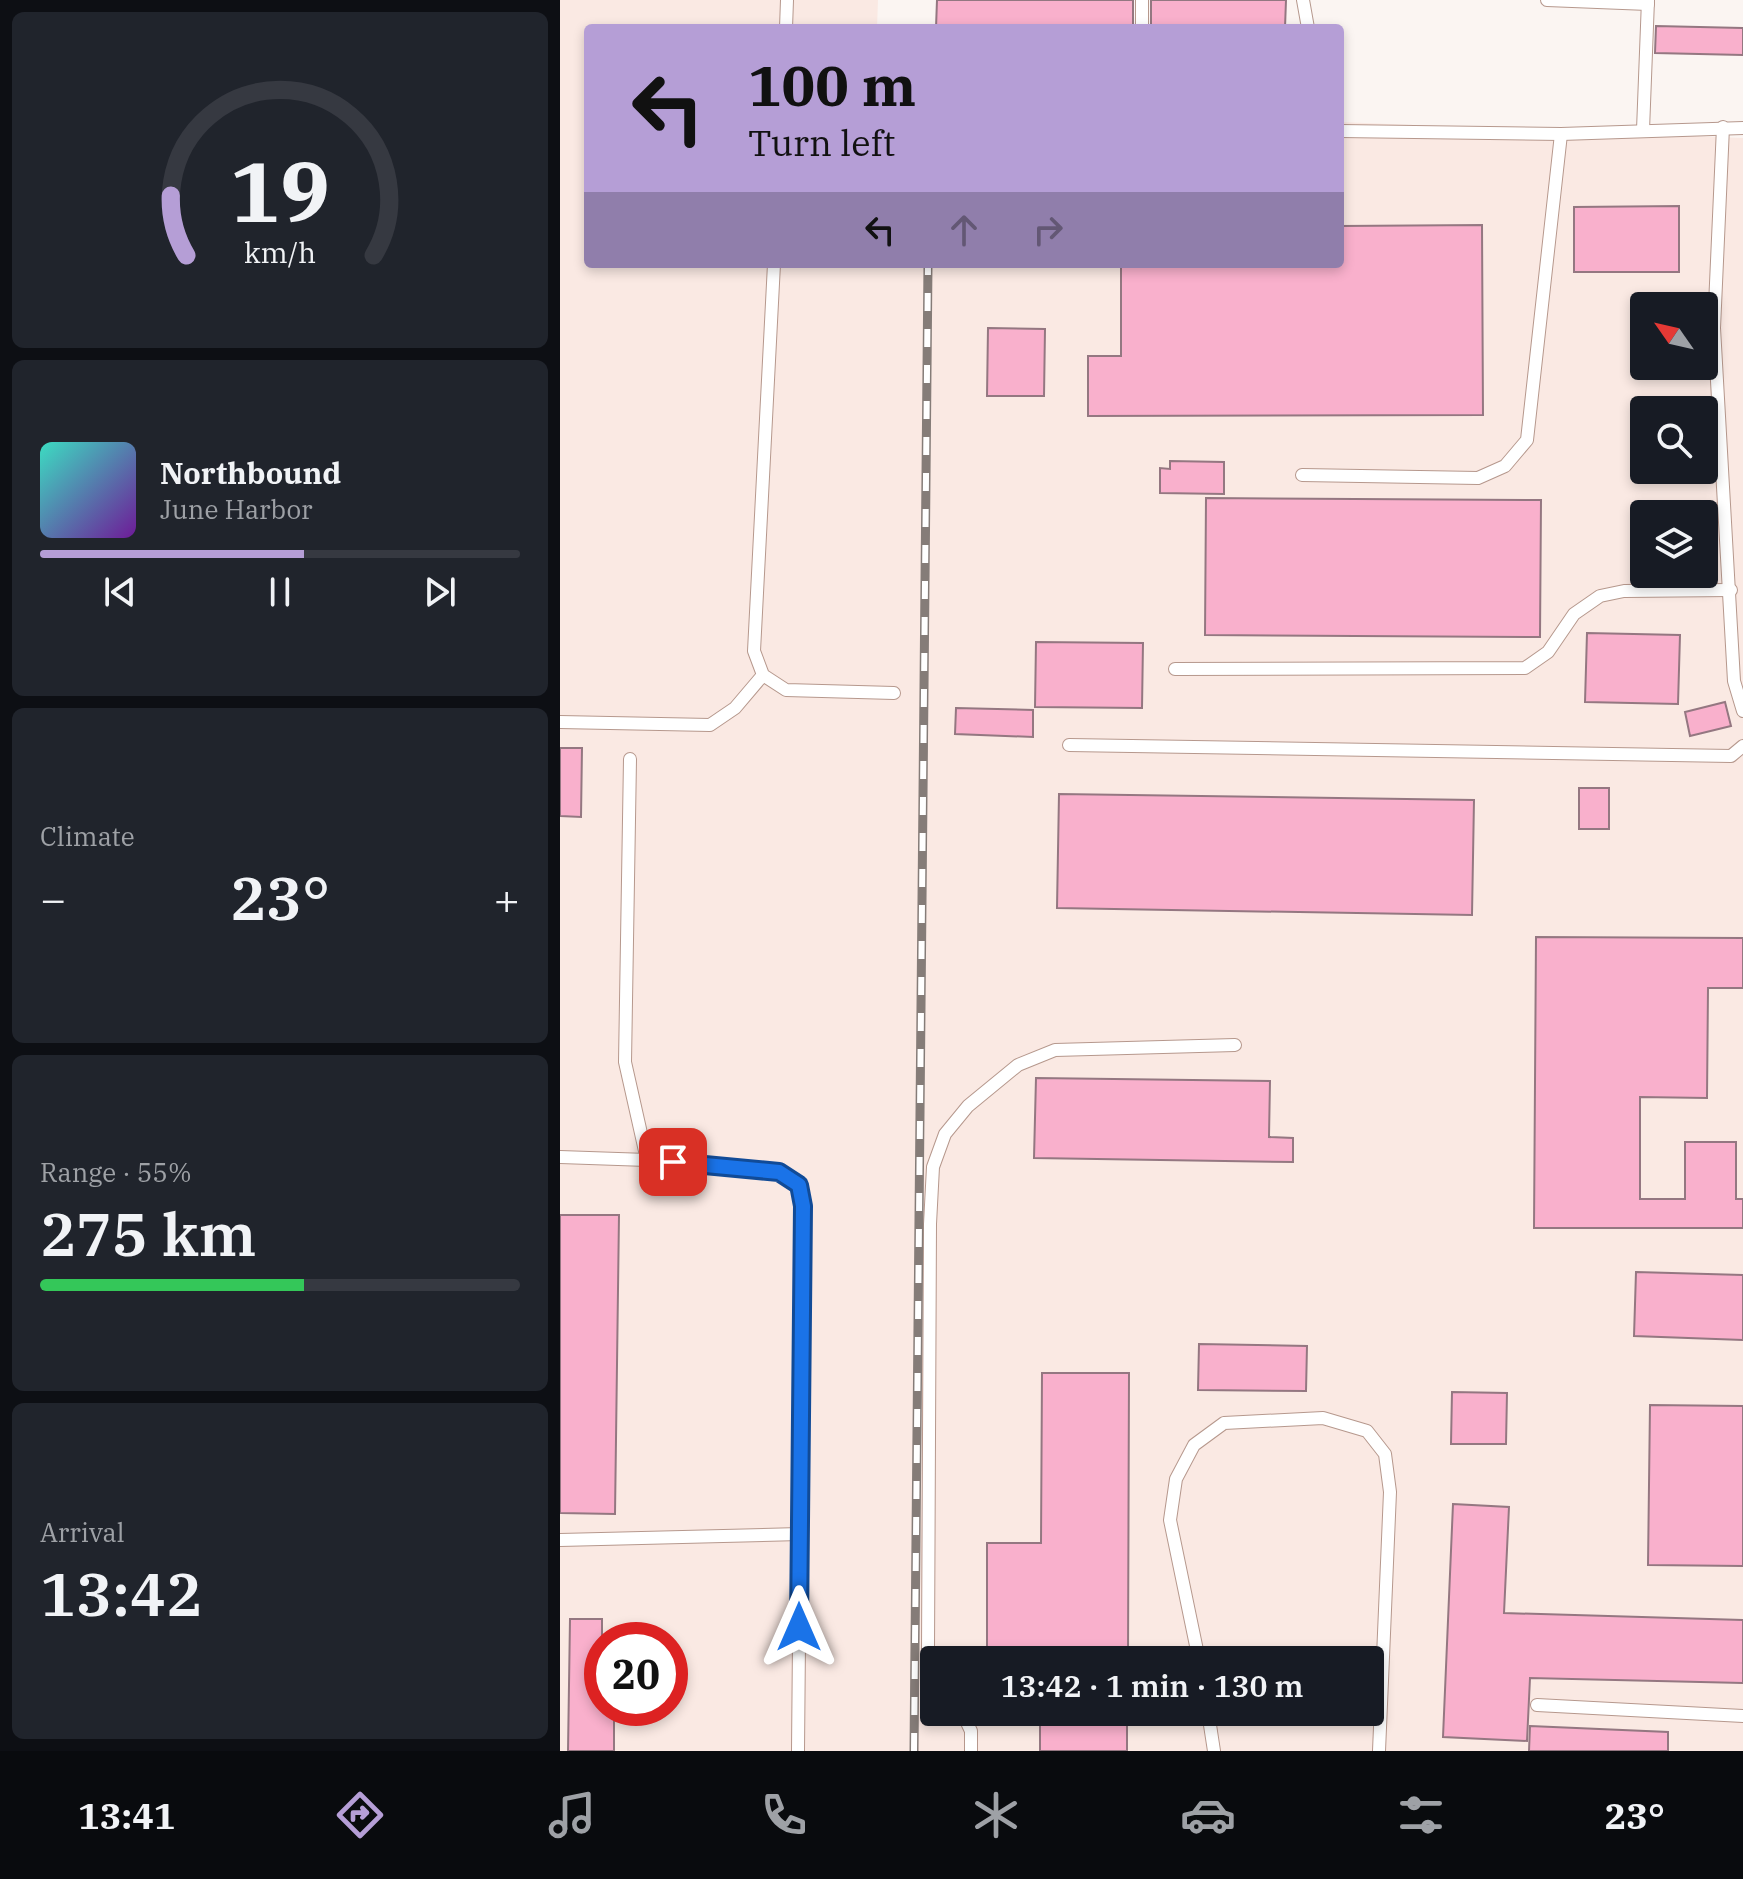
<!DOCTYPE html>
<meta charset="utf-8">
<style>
body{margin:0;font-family:"IBM Plex Serif",serif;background:#20242c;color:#f1f3f6;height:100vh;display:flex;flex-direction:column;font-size:30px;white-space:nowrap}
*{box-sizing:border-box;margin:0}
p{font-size:26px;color:#9ea1a6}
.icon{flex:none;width:44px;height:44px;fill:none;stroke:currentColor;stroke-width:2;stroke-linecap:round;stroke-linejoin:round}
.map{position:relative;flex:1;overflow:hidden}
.details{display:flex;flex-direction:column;gap:12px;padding:12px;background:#0d0f14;width:560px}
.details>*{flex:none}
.banner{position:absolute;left:24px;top:24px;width:760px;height:244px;border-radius:8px;box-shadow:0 4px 12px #0003;background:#b59ed6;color:#111;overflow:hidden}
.needle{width:52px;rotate:304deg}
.tools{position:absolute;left:1070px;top:292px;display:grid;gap:16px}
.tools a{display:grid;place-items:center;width:88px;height:88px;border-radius:8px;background:#171b24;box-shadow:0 4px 12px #0003;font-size:40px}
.speed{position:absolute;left:24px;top:1622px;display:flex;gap:16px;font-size:40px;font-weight:700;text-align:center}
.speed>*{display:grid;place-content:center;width:104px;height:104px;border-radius:50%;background:#171b24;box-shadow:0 4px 12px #0003;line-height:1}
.speed .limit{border:12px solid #d22;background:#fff;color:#111}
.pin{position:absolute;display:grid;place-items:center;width:68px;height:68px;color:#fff;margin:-34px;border-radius:16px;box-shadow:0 4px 12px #0006}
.me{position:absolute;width:88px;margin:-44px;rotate:0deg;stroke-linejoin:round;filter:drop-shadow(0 0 6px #0008)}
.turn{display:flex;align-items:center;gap:28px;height:168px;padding:0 32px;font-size:36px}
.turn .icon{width:104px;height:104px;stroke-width:2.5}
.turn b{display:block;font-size:56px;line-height:68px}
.lanes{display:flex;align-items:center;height:76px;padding:0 32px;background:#0003;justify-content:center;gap:40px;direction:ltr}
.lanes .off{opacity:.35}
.big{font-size:60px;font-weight:600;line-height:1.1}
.details .widget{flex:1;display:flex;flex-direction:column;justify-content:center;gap:12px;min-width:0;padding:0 28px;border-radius:12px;background:#20242c}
.details .dial{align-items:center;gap:0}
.dial svg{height:208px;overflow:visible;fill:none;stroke:#363941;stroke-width:7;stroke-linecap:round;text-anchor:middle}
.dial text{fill:#f1f3f6;stroke:none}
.song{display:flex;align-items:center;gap:24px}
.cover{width:96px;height:96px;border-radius:12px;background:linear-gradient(135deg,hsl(170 70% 55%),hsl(280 70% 35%))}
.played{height:8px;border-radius:4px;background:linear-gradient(90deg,#b59ed6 55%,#363941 55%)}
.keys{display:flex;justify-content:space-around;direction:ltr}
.heat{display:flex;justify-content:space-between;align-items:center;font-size:44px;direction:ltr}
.charge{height:12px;border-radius:6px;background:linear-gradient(90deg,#34c759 55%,#363941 0)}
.trip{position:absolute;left:360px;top:1646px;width:464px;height:80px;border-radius:8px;background:#171b24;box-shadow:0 4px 12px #0003;font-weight:600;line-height:80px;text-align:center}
.tabs{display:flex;height:128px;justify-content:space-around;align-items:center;background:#090b0e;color:#9ea1a6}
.tabs .icon{width:56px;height:56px}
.tabs .on{color:#b59ed6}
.tabs b{font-size:36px;color:#f1f3f6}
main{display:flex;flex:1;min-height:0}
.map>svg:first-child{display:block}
</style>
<main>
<section class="details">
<div class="widget dial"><svg viewBox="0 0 100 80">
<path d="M14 69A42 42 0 1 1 86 69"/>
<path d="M14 69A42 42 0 0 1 8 46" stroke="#b59ed6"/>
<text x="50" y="56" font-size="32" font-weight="700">19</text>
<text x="50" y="72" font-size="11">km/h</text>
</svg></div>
<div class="widget">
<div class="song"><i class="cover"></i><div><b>Northbound</b><p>June Harbor</p></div></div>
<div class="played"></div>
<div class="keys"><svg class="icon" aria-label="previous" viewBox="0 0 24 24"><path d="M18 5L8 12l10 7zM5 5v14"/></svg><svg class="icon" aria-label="pause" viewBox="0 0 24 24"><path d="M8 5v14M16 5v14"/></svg><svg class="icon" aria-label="next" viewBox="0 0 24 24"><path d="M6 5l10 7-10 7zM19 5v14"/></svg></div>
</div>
<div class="widget"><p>Climate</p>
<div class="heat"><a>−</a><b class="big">23°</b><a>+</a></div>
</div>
<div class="widget"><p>Range · 55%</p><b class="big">275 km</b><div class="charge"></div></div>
<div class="widget"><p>Arrival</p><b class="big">13:42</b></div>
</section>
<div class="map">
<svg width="1183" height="1751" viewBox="0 0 1183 1751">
<rect width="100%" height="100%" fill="#fbf5f2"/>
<path fill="#fae9e3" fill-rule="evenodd" d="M0,0H318L317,28H28V264H780V122L1183,138V1751H0ZM1084,306H1144V366H1084ZM1084,410H1144V470H1084ZM1084,514H1144V574H1084ZM42,1640H110V1708H42ZM374,1660H810V1712H374Z"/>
<g fill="#f9b0cc" stroke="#947781" stroke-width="2">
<polygon points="377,0 573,0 573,28 376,28"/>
<polygon points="591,0 726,0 725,28 591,28"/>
<polygon points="1096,26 1183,28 1183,55 1095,53"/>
<polygon points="1119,206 1119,272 1014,272 1014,207"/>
<polygon points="922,225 923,415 528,416 528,356 561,356 561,264 780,264 780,226"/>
<polygon points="428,328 485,329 484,396 427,396"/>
<polygon points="610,461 664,462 664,494 600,493 600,468 610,469"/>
<polygon points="646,498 981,500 980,637 645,635"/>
<polygon points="1027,633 1120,635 1118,704 1025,702"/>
<polygon points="476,642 583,643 582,708 475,707"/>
<polygon points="1165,702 1171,726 1130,736 1125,712"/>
<polygon points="396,708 473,710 473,737 395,734"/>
<polygon points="0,748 22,748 21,817 0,816"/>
<rect x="1019" y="788" width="30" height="41"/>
<polygon points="499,794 914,800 912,915 497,908"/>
<polygon points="976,937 1183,938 1183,988 1148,988 1147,1098 1080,1097 1080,1199 1125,1199 1125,1142 1176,1142 1176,1199 1183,1199 1183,1228 974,1228"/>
<polygon points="476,1078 710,1081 709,1137 733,1138 733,1162 474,1158"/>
<polygon points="0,1215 59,1215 55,1514 0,1513"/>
<polygon points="1076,1272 1183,1275 1183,1340 1074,1336"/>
<polygon points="639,1344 747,1346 746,1391 638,1390"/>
<polygon points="482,1373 569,1373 568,1660 480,1660 480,1654 427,1654 427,1543 481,1543"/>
<polygon points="892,1392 947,1393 946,1444 891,1444"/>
<polygon points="1090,1405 1183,1406 1183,1566 1088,1565"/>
<polygon points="893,1504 949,1507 944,1613 1183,1620 1183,1683 970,1678 967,1741 883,1737"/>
<polygon points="10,1619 42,1619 42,1708 54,1708 54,1751 8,1751"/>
<rect x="480" y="1712" width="87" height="39"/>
<polygon points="970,1726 1108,1732 1108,1751 969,1751"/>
</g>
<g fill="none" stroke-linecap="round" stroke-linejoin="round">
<g stroke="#b6988d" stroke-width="14">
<g id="lane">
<polyline points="743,0 748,28"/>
<polyline points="987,0 1088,4"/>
<polyline points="226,28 227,0"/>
<polyline points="582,28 582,0"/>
<polyline points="1163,127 1154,328 1174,681 1183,711"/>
<polyline points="1083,130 1088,0"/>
<polyline points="780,131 1001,134 1183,128"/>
<polyline points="214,264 194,651 203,675 226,690 334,693"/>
<polyline points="742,475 918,478 945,466 967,440 1001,134"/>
<polyline points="615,669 965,668 988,652 1014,614 1040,596 1064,591 1171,590"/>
<polyline points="0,722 150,725 175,708 203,675"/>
<polyline points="509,745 1171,756 1183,746"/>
<polyline points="70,759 65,1062 87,1160 219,1172 239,1185 243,1206 238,1751"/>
<polyline points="0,1157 87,1160"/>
<polyline points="0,1540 240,1534"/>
<polyline points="639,1660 610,1520 616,1479 634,1445 664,1423 763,1418 807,1431 825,1454 830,1492 819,1751"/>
<polyline points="374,1666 368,1651 370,1224 373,1167 385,1134 408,1106 458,1065 495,1050 675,1045"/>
<polyline points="977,1705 1183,1716"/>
<polyline points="402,1712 411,1731 411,1751"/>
<polyline points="648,1712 654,1751"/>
</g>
</g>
<use href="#lane" stroke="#fff" stroke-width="12"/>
<g stroke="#857c78" stroke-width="9">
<polyline id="rail" points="354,1751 368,264"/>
</g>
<use href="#rail" stroke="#fff" stroke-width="6" stroke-dasharray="18" stroke-linecap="butt"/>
</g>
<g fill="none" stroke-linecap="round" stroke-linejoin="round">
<g stroke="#114b97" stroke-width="20">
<polyline id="route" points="113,1162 219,1172 239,1185 243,1206 239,1627"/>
</g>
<use href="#route" stroke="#1a73e8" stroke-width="14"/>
</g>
</svg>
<div class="tools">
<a><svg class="needle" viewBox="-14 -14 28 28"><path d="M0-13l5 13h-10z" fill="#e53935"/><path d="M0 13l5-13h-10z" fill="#9ea1a6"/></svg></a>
<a><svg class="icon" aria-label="search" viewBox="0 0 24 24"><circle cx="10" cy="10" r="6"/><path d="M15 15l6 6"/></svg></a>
<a><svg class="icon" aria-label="layers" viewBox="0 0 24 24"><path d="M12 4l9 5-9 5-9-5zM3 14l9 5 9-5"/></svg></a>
</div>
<div class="speed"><div class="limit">20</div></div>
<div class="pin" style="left:113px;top:1162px;background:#d93025"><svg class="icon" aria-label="arrive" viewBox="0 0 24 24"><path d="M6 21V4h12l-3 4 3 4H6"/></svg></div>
<svg class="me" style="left:239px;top:1627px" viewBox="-20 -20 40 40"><path d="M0-17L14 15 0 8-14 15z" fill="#1a73e8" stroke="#fff" stroke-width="4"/></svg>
<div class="trip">13:42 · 1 min · 130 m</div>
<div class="banner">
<div class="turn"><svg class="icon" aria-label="left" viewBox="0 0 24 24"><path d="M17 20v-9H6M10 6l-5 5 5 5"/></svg><div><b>100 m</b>Turn left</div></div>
<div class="lanes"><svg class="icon" aria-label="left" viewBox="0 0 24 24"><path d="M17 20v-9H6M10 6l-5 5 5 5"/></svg><svg class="icon off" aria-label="ahead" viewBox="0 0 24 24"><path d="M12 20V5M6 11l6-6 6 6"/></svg><svg class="icon off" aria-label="right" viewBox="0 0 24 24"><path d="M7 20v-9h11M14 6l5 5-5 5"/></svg></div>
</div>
</div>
</main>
<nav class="tabs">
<b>13:41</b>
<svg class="icon on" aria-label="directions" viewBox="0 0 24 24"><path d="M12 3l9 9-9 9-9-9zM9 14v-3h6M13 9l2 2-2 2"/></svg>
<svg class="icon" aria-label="music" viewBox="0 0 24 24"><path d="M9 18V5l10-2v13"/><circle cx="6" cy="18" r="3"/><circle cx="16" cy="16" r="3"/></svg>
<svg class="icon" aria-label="phone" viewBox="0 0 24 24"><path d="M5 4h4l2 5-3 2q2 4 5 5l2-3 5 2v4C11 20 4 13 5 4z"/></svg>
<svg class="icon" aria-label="climate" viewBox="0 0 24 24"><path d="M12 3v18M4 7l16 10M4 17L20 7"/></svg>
<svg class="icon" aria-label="car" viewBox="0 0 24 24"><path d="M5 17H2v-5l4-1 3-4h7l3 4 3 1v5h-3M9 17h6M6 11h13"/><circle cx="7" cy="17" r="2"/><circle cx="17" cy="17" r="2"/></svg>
<svg class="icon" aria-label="filters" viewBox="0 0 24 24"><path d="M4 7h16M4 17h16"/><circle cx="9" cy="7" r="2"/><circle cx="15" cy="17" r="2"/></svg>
<b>23°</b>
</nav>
